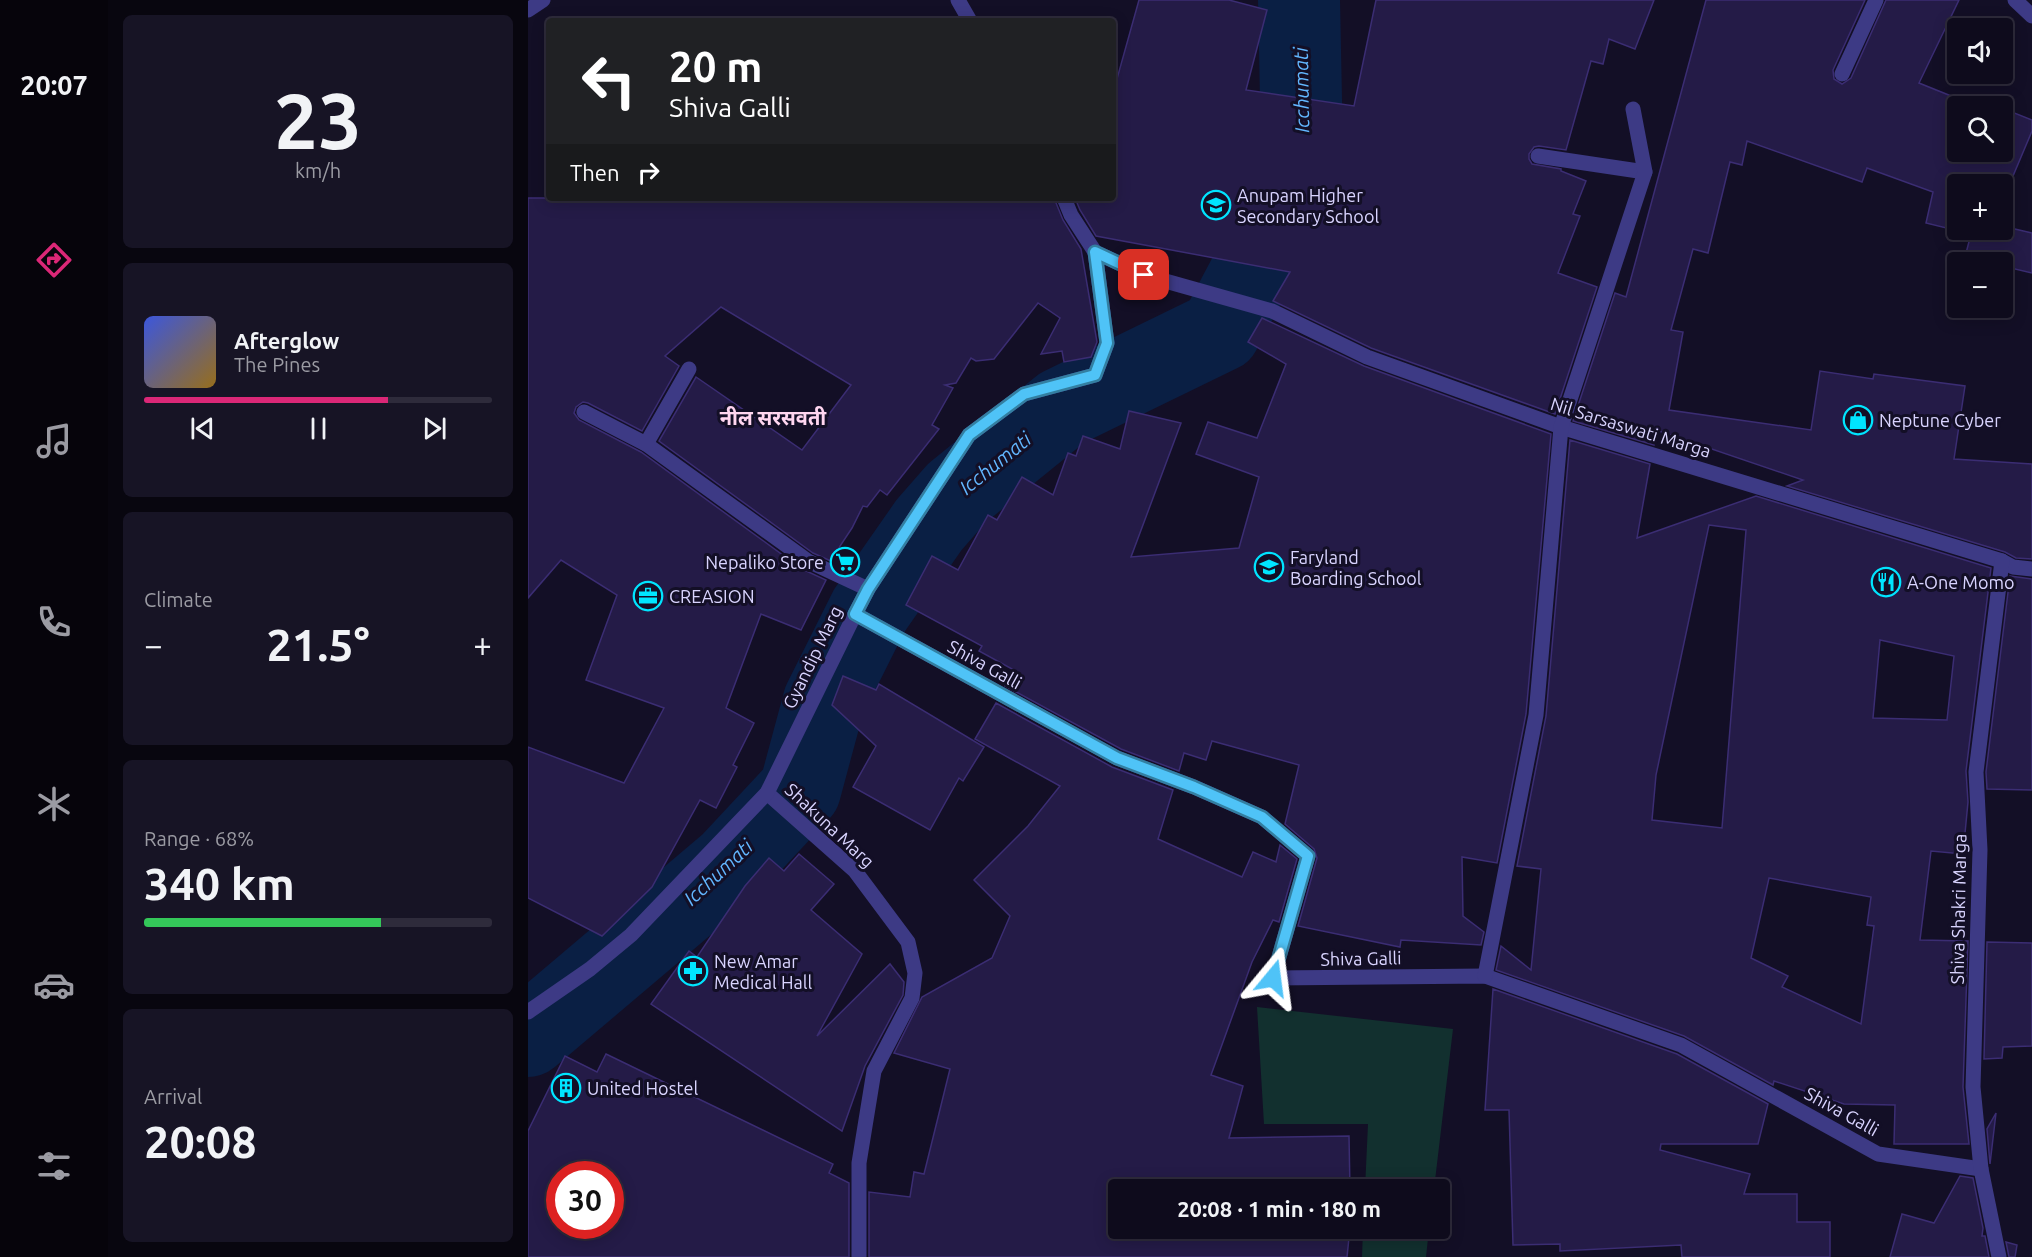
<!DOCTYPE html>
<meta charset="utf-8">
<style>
body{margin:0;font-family:Ubuntu,"Noto Sans Devanagari",sans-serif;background:#171425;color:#f1f3f6;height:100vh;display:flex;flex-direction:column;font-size:22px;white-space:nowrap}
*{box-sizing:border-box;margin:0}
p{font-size:20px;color:#9b9ba3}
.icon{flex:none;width:33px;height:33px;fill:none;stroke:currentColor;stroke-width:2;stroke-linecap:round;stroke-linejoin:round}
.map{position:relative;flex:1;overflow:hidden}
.details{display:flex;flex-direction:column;gap:15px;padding:15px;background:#08060f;width:420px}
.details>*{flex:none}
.top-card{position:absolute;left:18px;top:18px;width:570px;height:183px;border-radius:6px;box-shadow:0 3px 15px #0003,0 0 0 2px #2e2b3b;background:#202124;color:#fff;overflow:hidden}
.fabs{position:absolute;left:1419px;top:18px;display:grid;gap:12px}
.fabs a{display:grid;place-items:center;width:66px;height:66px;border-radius:6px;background:#0e0b1c;box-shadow:0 3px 15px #0003,0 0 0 2px #2e2b3b;font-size:30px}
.speed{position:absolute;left:18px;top:1161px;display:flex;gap:12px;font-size:30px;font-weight:700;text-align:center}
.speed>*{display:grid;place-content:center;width:78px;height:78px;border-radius:50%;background:#0e0b1c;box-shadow:0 3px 15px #0003,0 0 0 2px #2e2b3b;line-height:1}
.speed .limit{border:9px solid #d22;background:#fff;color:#111}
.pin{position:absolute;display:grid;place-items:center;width:51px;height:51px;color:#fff;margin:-26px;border-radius:12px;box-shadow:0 3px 9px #0006}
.me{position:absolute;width:66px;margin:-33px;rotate:16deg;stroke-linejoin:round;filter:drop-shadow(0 0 4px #0008)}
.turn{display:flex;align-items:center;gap:21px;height:126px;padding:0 24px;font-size:27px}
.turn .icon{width:78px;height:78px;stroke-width:2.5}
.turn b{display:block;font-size:42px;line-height:51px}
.then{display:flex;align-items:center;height:57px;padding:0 24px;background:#0003;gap:12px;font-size:22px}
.big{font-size:45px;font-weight:700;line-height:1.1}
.details .widget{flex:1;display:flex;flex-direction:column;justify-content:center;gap:9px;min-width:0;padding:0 21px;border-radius:9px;background:#171425}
.details .dial{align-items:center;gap:0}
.dial b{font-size:78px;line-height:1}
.song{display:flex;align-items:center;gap:18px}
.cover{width:72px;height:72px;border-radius:9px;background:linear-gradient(135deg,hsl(230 70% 55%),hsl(40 70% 35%))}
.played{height:6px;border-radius:3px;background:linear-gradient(90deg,#db2777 70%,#2e2b3b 70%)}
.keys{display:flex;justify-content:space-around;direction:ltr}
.heat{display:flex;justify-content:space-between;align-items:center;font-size:33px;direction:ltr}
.charge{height:9px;border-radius:4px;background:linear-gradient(90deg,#34c759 68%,#2e2b3b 0)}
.trip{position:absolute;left:580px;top:1179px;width:342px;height:60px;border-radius:6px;background:#0e0b1c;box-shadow:0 3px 15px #0003,0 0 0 2px #2e2b3b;font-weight:700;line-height:60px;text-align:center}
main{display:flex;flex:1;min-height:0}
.tabs{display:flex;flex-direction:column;width:108px;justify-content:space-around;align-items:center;background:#06040b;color:#9b9ba3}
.tabs .icon{width:42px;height:42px}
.tabs .selected{color:#db2777}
.tabs b{font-size:27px;color:#f1f3f6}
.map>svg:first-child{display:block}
</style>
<main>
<nav class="tabs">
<b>20:07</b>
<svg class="icon selected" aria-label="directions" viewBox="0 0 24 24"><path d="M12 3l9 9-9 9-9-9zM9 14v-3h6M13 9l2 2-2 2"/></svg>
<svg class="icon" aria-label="music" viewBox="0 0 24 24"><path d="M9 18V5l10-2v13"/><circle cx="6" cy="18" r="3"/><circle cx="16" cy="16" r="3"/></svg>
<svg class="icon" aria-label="phone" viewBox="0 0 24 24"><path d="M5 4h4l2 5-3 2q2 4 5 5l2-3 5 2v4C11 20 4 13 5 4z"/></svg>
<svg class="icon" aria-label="climate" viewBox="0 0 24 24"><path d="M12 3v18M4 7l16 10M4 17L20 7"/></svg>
<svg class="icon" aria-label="car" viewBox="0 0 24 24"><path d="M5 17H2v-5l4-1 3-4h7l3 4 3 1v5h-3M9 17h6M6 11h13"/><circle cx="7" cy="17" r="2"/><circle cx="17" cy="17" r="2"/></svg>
<svg class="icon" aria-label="filters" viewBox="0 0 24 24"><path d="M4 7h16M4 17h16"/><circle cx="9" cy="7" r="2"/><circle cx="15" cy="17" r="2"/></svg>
</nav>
<section class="details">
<div class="widget dial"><b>23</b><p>km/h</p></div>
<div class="widget">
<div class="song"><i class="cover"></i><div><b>Afterglow</b><p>The Pines</p></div></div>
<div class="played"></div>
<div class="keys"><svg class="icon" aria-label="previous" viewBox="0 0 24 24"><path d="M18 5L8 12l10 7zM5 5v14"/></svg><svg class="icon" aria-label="pause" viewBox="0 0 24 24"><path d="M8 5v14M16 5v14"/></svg><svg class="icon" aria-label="next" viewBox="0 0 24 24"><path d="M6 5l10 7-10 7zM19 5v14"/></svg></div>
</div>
<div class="widget"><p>Climate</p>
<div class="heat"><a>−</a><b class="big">21.5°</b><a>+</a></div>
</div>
<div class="widget"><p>Range · 68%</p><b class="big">340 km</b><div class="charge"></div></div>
<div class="widget"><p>Arrival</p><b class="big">20:08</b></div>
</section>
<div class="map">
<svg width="1504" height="1257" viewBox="0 0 1504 1257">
<rect width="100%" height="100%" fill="#130f26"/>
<g fill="#12302f">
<polygon points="729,1007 925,1029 906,1189 837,1189 840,1124 736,1124"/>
<polygon points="835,1229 901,1229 898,1257 834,1257"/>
</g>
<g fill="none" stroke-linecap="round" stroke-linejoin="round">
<polyline stroke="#0a1f44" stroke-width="82" points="0,1036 203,864 272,790 296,701 341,611 401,525 429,493 534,408 692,331 738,244 774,149 771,0"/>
</g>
<g fill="#241b47" stroke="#3b2d73" stroke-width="1.5" fill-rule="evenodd">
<polygon points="611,0 701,0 739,10 718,90 826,106 848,0 1126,0 1107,49 1081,39 1075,64 1063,61 1038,150 1011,146 1006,147 1001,154 1001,159 1004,164 1033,169 1033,171 1058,181 1045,214 1052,216 1030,273 1069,287 1027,414 843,348 745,301 762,272 568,236 552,210 547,198 585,198 585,93"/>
<polygon points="1178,0 1337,0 1305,70 1306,79 1314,84 1323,78 1358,0 1431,0 1391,83 1448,106 1430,106 1430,152 1474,152 1474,108 1504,120 1504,131 1474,202 1474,184 1430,184 1430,230 1474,230 1474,226 1504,233 1504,273 1474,266 1474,262 1458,262 1437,257 1443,234 1398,223 1405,192 1339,168 1334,182 1219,141 1214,165 1202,162 1180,253 1165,249 1143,330 1155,332 1141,410 1283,430 1292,371 1345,379 1346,374 1437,386 1426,459 1504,464 1504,559 1488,558 1477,552 1259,486 1275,480 1128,430 1126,445 1045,421 1087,293 1098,297"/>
<polygon points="0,198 526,198 535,220 553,249 569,342 563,357 536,362 534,351 513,354 532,318 510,303 466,359 448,361 443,358 428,383 417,385 425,388 404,425 411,429 359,495 352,490 339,507 335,506 324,528 312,546 305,562 285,553 131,441 168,377 274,450 323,385 193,307 137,356 151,366 114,431 60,403 55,402 48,407 46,413 51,420 113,452 274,569 298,580 273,630 233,614 198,708 226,723 205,765 209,767 188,808 172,800 124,887 74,936 0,898 0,747 96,783 136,708 58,680 89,595 33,560 0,598"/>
<polygon points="734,318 836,366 1023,434 998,714 969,863 934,857 935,916 956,932 953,945 873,940 872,947 770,926 789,858 786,849 757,824 771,765 684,741 678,760 656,753 651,771 593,749 477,686 486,670 451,651 454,646 378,605 404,556 430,570 460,515 469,520 494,477 525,495 540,453 548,456 555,436 592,449 601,411 653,423 603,557 711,548 731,477 668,454 680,422 729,438 758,364 720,342"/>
<path d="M1042,440L1122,464L1109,538L1228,496L1463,568L1438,771L1440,802L1435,854L1403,851L1392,940L1440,941L1435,1087L1441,1144H1366L1367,1105L1316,1104L1246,1081L1245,1085L1156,1036L968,970L973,946L1003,970L1013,869L989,866L1018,716ZM1181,525L1218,530L1194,828L1124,820L1128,775ZM1352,640L1426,656L1419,720L1345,718ZM1241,878L1343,897L1339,925L1346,926L1333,1024L1254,987L1260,976L1223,958Z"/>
<polygon points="1482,576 1504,579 1504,790 1459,789 1458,772"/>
<polygon points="315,676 348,690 351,684 456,747 435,781 431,778 402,830 325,787 348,746 304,705"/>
<polygon points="468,703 584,767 645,790 630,839 714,877 725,852 748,862 752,845 769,859 751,922 745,920 724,962 683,1075 715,1086 701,1138 821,1136 822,1190 591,1190 591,1228 822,1228 819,1257 341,1257 341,1192 382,1197 386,1172 396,1174 422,1069 366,1053 394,997 464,958 482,916 446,880 500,826 532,786 447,739"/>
<polygon points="271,854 306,884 283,910 334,954 289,1036 362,964 376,982 375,995 337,1066 314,1131 123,1004 161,951 169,957 217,886 241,858 256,871"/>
<polygon points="1459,942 1504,943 1504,1046 1475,1047 1474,1058 1456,1059"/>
<polygon points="965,989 1149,1054 1240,1104 1230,1144 1133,1144 1132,1150 1222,1174 1216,1194 1269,1194 1269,1222 1302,1222 1302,1257 1154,1257 1153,1245 1032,1251 1032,1244 985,1245 981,1110 957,1110"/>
<path d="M78,1054L305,1164L301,1173L321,1183V1257H0V1131L37,1056L69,1072ZM32,1174H82V1226H32Z"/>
<polygon points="1468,1113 1462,1164 1459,1129"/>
<polygon points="1432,1176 1445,1178 1455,1228 1454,1236 1457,1236 1461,1257 1362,1257 1374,1214 1406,1223"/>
<polygon points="1478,1242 1489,1245 1487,1257 1481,1257"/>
</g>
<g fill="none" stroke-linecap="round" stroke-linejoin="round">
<g stroke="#3d3a85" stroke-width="15">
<polyline points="430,0 442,21"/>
<polyline points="1487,0 1504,16"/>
<polyline points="0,10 15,0"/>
<polyline points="1314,74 1348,0"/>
<polyline points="1010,156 1117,172"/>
<polyline points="536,198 543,215 567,252 616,275 744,311 839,357 1033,427 1474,561 1485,567 1504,569"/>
<polyline points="56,412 118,444 280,561 340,589"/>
<polyline points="118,444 161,369"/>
<polyline points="327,614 589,758 666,787 734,817 780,856 745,978 957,976 1153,1045 1350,1154 1453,1169"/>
<polyline points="239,793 327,871 380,942 387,973 384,998 346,1071 331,1163 331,1257"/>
<polyline points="957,976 1008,715 1033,427 1117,172 1105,109"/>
<polyline points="0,1012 62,969 103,935 239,793 327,614 340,589 441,435 496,394 567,375 579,343 567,252"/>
<polyline points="1471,1257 1453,1169 1445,1087 1452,850 1448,772 1474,561"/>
</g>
</g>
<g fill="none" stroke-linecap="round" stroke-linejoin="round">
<g stroke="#337fa1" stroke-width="15">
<polyline id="route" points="616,275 567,252 579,343 567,375 496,394 441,435 340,589 327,614 589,758 666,787 734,817 780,856 745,978"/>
</g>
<use href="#route" stroke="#4fc3f7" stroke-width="10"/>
</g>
<defs>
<g id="school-ring" transform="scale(1.5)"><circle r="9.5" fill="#130f26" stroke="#00e5ff" stroke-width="1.5"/><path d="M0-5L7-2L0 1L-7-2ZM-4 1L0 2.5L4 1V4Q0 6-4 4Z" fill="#00e5ff"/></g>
<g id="shop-ring" transform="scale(1.5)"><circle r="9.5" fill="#130f26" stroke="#00e5ff" stroke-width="1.5"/><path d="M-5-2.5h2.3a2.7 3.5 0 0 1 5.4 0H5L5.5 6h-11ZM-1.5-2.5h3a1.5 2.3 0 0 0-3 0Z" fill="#00e5ff"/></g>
<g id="supermarket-ring" transform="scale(1.5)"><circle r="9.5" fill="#130f26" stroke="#00e5ff" stroke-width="1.5"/><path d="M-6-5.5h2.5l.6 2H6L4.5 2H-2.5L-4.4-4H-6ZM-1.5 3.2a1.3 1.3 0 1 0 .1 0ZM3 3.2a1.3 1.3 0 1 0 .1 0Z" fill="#00e5ff"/></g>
<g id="restaurant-ring" transform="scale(1.5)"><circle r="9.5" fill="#130f26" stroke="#00e5ff" stroke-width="1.5"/><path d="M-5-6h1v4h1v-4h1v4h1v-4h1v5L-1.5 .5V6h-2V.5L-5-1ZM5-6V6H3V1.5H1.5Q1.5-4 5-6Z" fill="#00e5ff"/></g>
<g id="office-ring" transform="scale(1.5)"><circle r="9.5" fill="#130f26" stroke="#00e5ff" stroke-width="1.5"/><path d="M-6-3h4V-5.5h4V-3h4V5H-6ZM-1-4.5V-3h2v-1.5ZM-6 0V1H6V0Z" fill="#00e5ff"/></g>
<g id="pharmacy-ring" transform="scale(1.5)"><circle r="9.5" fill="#130f26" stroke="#00e5ff" stroke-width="1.5"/><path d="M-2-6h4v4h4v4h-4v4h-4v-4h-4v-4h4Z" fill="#00e5ff"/></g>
<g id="building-ring" transform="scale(1.5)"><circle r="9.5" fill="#130f26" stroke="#00e5ff" stroke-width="1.5"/><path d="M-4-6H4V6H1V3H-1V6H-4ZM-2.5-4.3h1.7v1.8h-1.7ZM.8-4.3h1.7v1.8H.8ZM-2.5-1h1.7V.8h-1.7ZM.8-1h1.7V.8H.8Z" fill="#00e5ff"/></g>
</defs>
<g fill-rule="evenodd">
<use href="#school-ring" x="688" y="205"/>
<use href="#shop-ring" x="1330" y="420"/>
<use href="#supermarket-ring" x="317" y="562"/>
<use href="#school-ring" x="741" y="567"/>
<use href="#restaurant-ring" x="1358" y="582"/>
<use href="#office-ring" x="120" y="596"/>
<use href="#pharmacy-ring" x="165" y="971"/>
<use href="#building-ring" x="38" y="1088"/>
</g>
<g text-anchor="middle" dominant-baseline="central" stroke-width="6" stroke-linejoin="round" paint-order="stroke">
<g font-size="18" fill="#d9d4ff" stroke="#130f26" text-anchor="start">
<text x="709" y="195">Anupam Higher<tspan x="709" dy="21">Secondary School</tspan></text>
<text x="1351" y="420">Neptune Cyber</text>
<text x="762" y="557">Faryland<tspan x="762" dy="21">Boarding School</tspan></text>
<text x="296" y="562" text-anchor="end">Nepaliko Store</text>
<text x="1379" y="582">A-One Momo</text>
<text x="141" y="596">CREASION</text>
<text x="186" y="961">New Amar<tspan x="186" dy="21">Medical Hall</tspan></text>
<text x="59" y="1088">United Hostel</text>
</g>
<g font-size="18" fill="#d9d4ff" stroke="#130f26">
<text transform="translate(1103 427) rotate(17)">Nil Sarsaswati Marga</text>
<text transform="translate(284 657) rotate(-64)">Gyandip Marg</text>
<text transform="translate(457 664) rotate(29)">Shiva Galli</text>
<text transform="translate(302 825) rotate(43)">Shakuna Marg</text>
<text transform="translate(1430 909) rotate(-89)">Shiva Shakri Marga</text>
<text transform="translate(833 958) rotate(-1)">Shiva Galli</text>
<text transform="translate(1314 1111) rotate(29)">Shiva Galli</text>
</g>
<g font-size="20" font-style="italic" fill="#62b6ff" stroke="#130f26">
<text transform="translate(773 90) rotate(-91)">Icchumati</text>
<text transform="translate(467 463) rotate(-39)">Icchumati</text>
<text transform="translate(190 872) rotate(-43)">Icchumati</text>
</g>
<g font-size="20" font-weight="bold" fill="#ffd6f0" stroke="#130f26">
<text x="245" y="417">नील सरसवती</text>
</g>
</g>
</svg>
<div class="fabs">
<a><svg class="icon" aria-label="sound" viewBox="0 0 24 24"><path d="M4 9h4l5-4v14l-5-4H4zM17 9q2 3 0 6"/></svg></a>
<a><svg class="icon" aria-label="search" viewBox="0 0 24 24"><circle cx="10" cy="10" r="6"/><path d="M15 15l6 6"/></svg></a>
<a>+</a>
<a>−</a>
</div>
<div class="speed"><div class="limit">30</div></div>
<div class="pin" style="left:616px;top:275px;background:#d93025"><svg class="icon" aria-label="arrive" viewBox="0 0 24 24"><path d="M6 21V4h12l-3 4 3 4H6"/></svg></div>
<svg class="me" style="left:745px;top:978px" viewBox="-20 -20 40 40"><path d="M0-17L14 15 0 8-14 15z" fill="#4fc3f7" stroke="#fff" stroke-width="4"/></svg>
<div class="trip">20:08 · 1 min · 180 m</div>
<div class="top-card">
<div class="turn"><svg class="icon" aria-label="left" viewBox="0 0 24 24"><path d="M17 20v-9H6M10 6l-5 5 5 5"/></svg><div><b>20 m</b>Shiva Galli</div></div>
<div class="then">Then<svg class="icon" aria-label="right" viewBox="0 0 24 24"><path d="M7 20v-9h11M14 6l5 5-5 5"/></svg></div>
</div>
</div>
</main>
